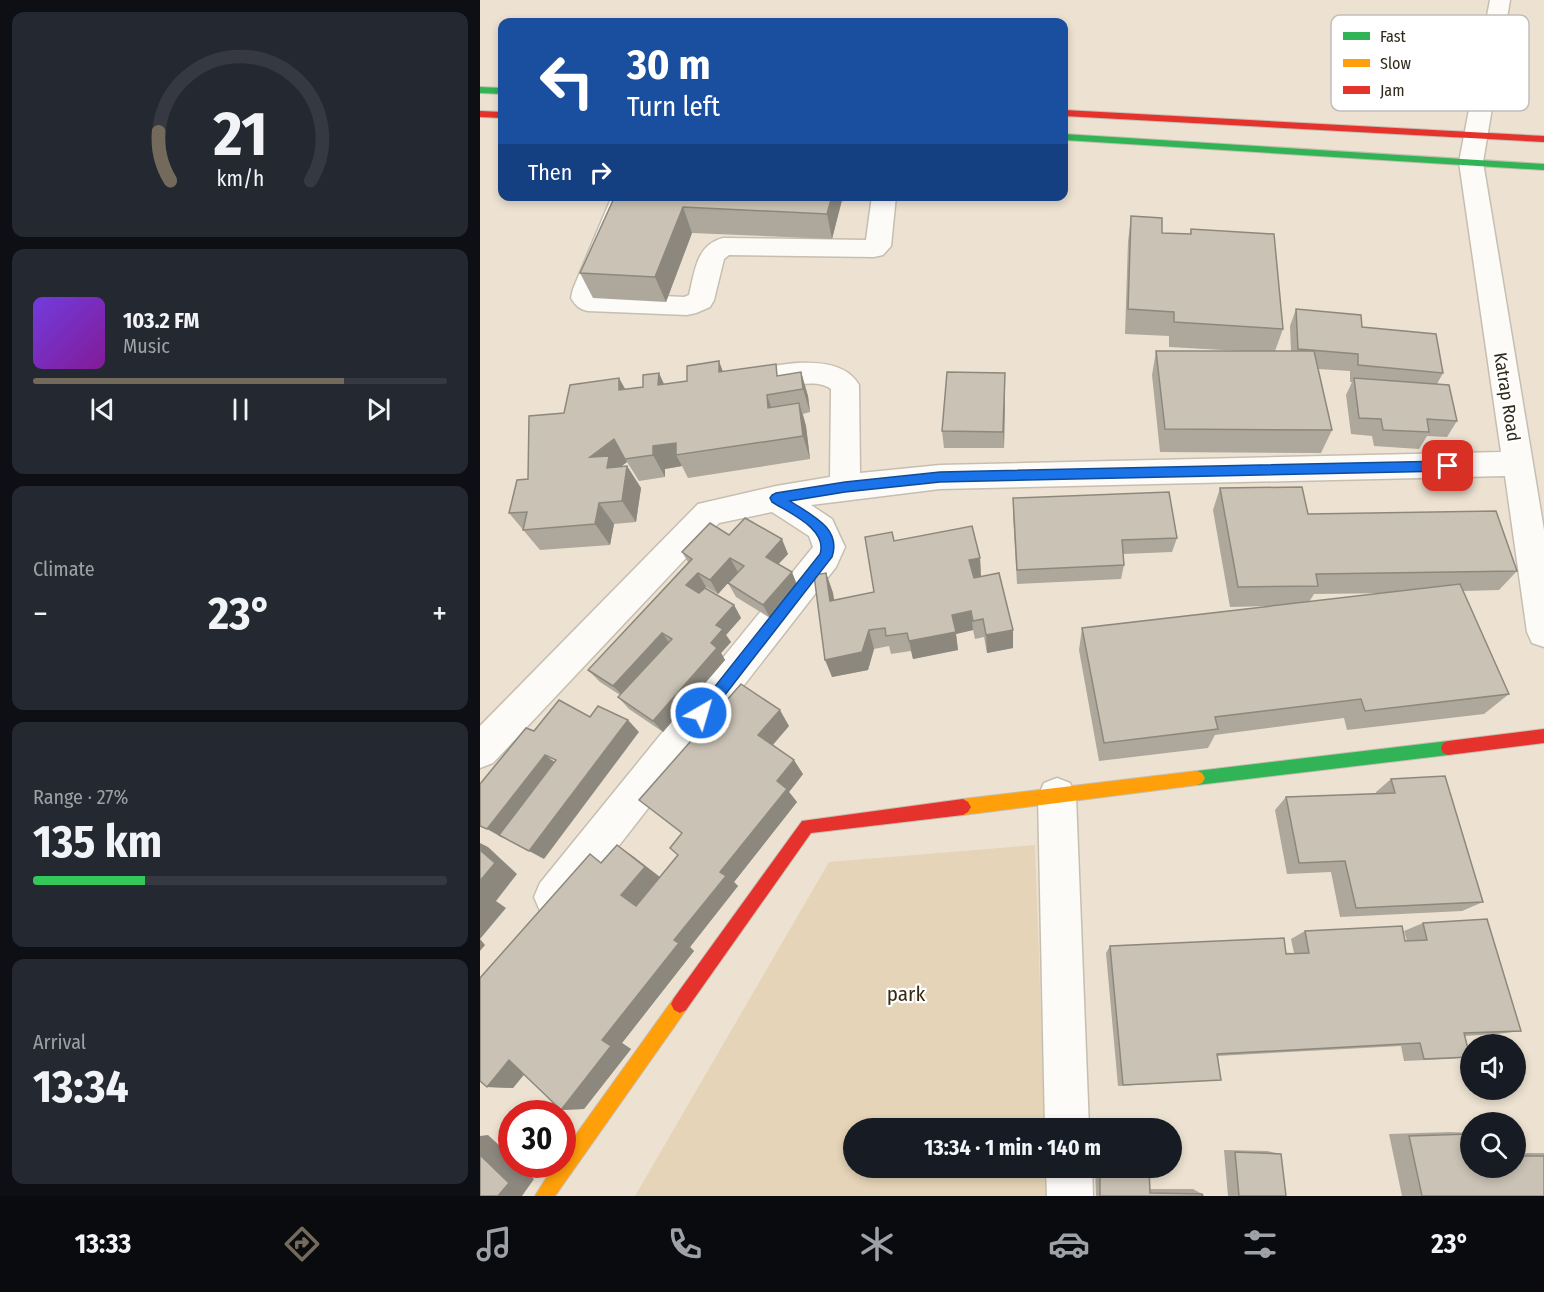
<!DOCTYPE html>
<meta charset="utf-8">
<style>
body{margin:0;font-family:"Fira Sans Condensed",sans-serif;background:#242831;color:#f1f3f6;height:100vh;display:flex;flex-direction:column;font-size:22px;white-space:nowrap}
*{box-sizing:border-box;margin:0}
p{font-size:20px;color:#9ea1a6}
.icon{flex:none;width:33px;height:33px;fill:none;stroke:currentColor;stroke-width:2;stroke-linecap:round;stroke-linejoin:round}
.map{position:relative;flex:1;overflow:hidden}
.panel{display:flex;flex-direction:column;gap:12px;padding:12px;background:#0d0f14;width:480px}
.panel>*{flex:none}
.banner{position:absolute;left:18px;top:18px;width:570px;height:183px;border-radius:12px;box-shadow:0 3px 9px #0003;background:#1a4fa0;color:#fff;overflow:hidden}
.controls{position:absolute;left:980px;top:1034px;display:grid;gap:12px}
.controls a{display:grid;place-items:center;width:66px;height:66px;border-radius:50%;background:#171b24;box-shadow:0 3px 9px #0003;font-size:30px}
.speed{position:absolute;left:18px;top:1100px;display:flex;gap:12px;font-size:30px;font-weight:700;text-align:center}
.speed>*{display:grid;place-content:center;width:78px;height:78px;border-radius:50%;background:#171b24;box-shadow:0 3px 9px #0003;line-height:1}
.speed .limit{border:9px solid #d22;background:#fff;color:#111}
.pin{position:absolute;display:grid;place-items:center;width:51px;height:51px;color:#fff;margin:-26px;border-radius:12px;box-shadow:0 3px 9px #0006}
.me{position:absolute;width:66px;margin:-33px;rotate:38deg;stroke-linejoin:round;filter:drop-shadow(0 0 4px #0008)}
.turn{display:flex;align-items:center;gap:21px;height:126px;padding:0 30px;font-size:27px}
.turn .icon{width:78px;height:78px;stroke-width:2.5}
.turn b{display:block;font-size:42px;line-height:51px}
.then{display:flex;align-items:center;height:57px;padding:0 30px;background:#0003;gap:12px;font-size:22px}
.big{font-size:45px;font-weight:700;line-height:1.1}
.panel .tile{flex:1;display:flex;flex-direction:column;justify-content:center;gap:9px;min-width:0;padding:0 21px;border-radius:12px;background:#242831}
.panel .dial{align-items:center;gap:0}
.dial svg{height:156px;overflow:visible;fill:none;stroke:#363941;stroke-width:7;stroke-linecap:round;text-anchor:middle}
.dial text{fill:#f1f3f6;stroke:none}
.song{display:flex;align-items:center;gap:18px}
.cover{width:72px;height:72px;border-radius:9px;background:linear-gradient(135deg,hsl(260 70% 55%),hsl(290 70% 35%))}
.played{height:6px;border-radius:3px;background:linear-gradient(90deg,#736a5c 75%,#363941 75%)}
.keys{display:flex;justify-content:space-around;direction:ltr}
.heat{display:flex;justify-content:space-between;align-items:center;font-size:33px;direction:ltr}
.charge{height:9px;border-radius:4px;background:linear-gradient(90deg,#34c759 27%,#363941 0)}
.trip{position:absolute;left:363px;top:1118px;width:339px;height:60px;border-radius:30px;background:#171b24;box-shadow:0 3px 9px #0003;font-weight:700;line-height:60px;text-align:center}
.tab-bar{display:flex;height:96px;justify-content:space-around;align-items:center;background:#090b0e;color:#9ea1a6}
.tab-bar .icon{width:42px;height:42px}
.tab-bar .current{color:#736a5c}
.tab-bar b{font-size:27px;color:#f1f3f6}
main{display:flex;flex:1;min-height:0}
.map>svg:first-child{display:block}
</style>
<main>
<section class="panel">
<div class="tile dial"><svg viewBox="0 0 100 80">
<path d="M14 69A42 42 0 1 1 86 69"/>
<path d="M14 69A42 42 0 0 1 8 44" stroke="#736a5c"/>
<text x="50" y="56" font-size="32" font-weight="700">21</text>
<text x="50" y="72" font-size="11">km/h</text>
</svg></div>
<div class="tile">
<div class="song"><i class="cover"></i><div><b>103.2 FM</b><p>Music</p></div></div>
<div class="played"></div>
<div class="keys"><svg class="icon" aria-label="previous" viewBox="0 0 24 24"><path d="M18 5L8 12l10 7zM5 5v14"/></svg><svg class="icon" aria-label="pause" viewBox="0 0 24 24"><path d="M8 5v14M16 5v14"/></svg><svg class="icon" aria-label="next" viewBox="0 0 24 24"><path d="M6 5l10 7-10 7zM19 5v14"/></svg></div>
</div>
<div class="tile"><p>Climate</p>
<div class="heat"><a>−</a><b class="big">23°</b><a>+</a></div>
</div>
<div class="tile"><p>Range · 27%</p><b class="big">135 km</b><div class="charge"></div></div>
<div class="tile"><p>Arrival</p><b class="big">13:34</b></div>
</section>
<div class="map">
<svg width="1064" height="1196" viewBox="0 0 1064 1196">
<rect width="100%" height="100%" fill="#ede2d1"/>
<polygon fill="#e5d4b7" points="555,845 565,1128 374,1128 374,1167 566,1167 567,1196 155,1196 349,862"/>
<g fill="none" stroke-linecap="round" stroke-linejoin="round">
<g stroke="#c6beb0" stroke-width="3">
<g id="street">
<path d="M1010,0H1030L1003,162L1064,530V647L1052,643L1047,632L1025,476L460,489L331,505L352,519L365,547L356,567L88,911L74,917L60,911L54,897L60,883L333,547L329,536L292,512L239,523L13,763L0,768V726L218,504L296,486L350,477L351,389C332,374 291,395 267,387L263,380L267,373C297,363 361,352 379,385L380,473L460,465L1021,452L979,162Z"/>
<path d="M132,196H156L118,293L204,297L209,295C215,271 216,245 243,238L386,240L392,196H416L411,246L403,255L394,257L249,255L244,259L234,300L230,307L216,313L207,315L108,311C99,309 96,306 91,298L93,289Z"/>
<polygon points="577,778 590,783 596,796 609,1128 565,1128 558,796 564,783"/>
<polygon points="566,1167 612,1167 613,1196 567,1196"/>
</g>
</g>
<g stroke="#c6beb0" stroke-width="2">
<g id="fast">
<polygon points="0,87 22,88 22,94 0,93"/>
<polygon points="584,134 1064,164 1064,170 584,140"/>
<polygon points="968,741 973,743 975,748 973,753 968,755 717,785 712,783 709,778 712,773 717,771"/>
</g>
</g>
<g stroke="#c6beb0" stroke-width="2">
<g id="slow">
<polygon points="717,771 722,773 725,778 722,783 717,785 483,815 478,812 475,807 478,802 483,799"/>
<polygon points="200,995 206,998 209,1004 206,1010 75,1196 55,1196 75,1164 82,1164 82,1154 194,998"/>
</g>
</g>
<g stroke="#c6beb0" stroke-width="2">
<g id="jam">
<polygon points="584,110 1064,136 1064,142 584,116"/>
<polygon points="0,111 22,112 22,118 0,117"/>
<polygon points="1064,729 1064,743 968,755 963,753 961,748 963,743 968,741"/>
<polygon points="483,799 488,802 491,807 488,812 483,815 331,833 206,1010 200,1013 194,1010 191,1004 194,998 322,821"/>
</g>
</g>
<use href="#street" fill="#fcfbf8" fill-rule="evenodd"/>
<use href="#fast" fill="#30b455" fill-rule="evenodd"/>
<use href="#slow" fill="#ff9f0a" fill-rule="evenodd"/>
<use href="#jam" fill="#e5322d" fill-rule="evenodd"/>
</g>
<g fill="#aea79b" fill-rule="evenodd">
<polygon points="135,196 363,196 352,239 212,233 186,302 113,298 100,273"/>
<polygon points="651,216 682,233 710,234 711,229 803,329 795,351 811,351 810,326 816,309 882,327 963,373 957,384 977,421 967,437 947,436 939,449 894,446 892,436 871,434 866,395 872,382 870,382 870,371 838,369 852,430 841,453 680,452 672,375 676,351 761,351 689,347 689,336 645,334 648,242"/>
<polygon points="243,372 300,376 321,372 328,396 330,412 323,414 326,426 330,459 208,478 202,466 185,469 185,477 159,481 147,462 140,467 147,466 161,488 156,522 134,524 130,545 60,550 29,513 84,413 145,389 207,381"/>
<polygon points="525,390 524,448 464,448 462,431"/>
<path d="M740,488L828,514L1037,571L1019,590L983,591L1029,694L1004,714L867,730L864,718L735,735L728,748L619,761L599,650L602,628L791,606L750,607L733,510ZM909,593L829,602L834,594Z"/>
<polygon points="533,498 697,538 692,552 643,554 644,565 641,579 537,584 533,514"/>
<polygon points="249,535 308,554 298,564 318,587 290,618 256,597 248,583 258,572 238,594 226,587 225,588 254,605 261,618 246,635 251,642 241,653 245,660 183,732 149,709 138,697 140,695 120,682 108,670 208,562 202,552"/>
<polygon points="414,540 500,558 501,576 533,648 507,653 504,637 495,639 493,630 476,634 478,650 433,659 431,651 411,654 409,646 394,649 388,670 352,677 346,573 353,593 354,600 394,592"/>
<polygon points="309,726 293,745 323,774 309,792 317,802 254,882 258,886 210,947 214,951 142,1043 151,1049 104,1109 81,1110 44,1075 33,1088 7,1087 122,861 137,845 154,857 180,877 198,855 202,833 159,800"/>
<polygon points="911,779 1003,902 982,911 860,917 851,872 807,874 795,810 806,797 896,794 896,792"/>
<polygon points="943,923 1041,1031 1017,1034 985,1036 990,1057 968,1059 924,1061 921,1046 737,1056 741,1080 638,1086 626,953 630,946 814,953 811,939 825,931 927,941 924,931"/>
<polygon points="970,1132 990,1133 990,1167 1035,1167 1035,1153 1064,1153 1064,1196 922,1196 909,1134"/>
<polygon points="744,1150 787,1151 801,1154 806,1196 748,1196"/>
<polygon points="615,1167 669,1167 670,1189 713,1189 722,1194 723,1196 616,1196"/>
</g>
<g fill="#8d887e">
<polygon points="352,196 363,196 352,239 347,214"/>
<polygon points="203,207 212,233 186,302 175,277"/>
<polygon points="239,361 248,385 239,372"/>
<polygon points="321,372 328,396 330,412 323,389"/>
<polygon points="179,373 190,397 178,385"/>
<polygon points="525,373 525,390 524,448 523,432"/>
<polygon points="139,378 152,401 139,390"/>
<polygon points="287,395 295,418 288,408"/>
<polygon points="319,403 326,426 330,459 323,436"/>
<polygon points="134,439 147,462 138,469 143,478 110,457"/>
<polygon points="196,443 196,455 202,466 185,469 185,477 173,455 173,446"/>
<polygon points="147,466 161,488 156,522 142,501"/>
<polygon points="119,503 134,524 130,545 115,524"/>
<polygon points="302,539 308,554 292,571 286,557"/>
<polygon points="250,558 258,572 238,594 230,580"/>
<polygon points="500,558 501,578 491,580 489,560"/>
<polygon points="312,572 318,587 290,618 283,605"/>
<polygon points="218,573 226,587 215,599 206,585"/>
<polygon points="346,573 353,593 357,620 350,601"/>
<polygon points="254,605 261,618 246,635 251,642 241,653 245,660 183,732 173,721 231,643 236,625"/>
<polygon points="491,611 493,630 476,634 478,650 433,659 429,641 472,615"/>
<polygon points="389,630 394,649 388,670 352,677 345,660"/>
<polygon points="533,630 533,648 507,653 506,635"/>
<polygon points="182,633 192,646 145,698 133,686"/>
<polygon points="300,710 309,726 288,750 278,735"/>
<polygon points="148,720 159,732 64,859 49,851"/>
<polygon points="65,755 79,765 23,838 7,829"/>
<polygon points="314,760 323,774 309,792 317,802 254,882 258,886 210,947 214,951 142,1043 151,1049 104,1109 81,1110 122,1040 194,940 240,872 297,781"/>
<polygon points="0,843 8,847 37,874 16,901 26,908 0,939 5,945 0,951"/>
<polygon points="137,845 154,857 181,878 156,906 141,895"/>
<polygon points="29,1060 53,1063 33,1088 7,1087"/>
<polygon points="8,1135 32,1157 32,1164 39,1164 54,1179 42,1196 18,1196 0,1155 0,1136"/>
</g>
<g fill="#cac2b4" stroke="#8d887e" stroke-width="1.5">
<polygon points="135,196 352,196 347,214 203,207 175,277 100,273"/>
<polygon points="651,216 682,218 682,233 711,234 711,229 794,234 803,329 694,322 694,312 648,309"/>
<polygon points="816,309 881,315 882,327 956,334 963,373 878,365 878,354 818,349"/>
<polygon points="676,351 834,351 852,430 685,429"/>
<polygon points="239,361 239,372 296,364 297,376 321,372 323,389 287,395 288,408 319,403 323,436 196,455 196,443 173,446 173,455 145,459 134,439 110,457 129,456 127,468 147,466 142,501 119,503 115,524 43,530 47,512 29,513 37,480 48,479 49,416 84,413 90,385 139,378 139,390 163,387 163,375 179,373 178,385 207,381 207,366"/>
<polygon points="467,372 525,373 523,432 462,431"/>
<polygon points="874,378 969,385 977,421 947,419 949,432 903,430 901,419 879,418"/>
<polygon points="822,487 828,514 1016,511 1037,571 836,574 838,586 758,587 740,488"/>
<polygon points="689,492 697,538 642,540 644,565 537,570 533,498"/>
<polygon points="265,518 302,539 286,557 312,572 283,605 248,583 264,566 250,558 230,580 218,573 206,585 219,593 225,588 254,605 236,625 243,629 231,643 237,648 173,721 138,697 192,639 182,633 133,686 108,670 212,559 202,552 230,523 249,535"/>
<polygon points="492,526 500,558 489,560 494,578 519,573 533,630 506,635 503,619 493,621 491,611 472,615 476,632 429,641 427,633 406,636 405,628 389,630 382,652 345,660 334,575 346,573 350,601 394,592 385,537 412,532 414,541"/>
<polygon points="980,584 1029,694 885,711 881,699 735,717 738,729 624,743 602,628"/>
<polygon points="261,684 300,710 278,735 314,760 297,781 307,789 240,872 246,876 194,940 199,943 122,1040 131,1046 81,1110 29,1060 7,1087 0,1081 0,978 110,854 121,863 137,845 165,867 141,895 156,906 198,855 190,848 202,833 159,800"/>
<polygon points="79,700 110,717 118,706 148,720 49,851 19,835 76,760 65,755 7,829 0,826 0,784 46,728 54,731"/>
<polygon points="965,776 1003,902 876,908 865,861 819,863 806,797 915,793 911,779"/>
<polygon points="0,850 15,863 0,881"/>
<polygon points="1007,919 1041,1031 984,1033 990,1057 944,1059 940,1043 737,1054 741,1080 643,1085 630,946 804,938 806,954 829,953 825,931 922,926 925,941 947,940 943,923"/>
<polygon points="990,1134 990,1167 1035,1167 1035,1156 1064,1156 1064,1196 942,1196 929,1136"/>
<polygon points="755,1152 801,1154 806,1196 759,1196"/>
<polygon points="0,1155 29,1183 18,1196 0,1196"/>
<polygon points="620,1167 669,1167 670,1193 722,1194 723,1196 620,1196"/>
</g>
<path fill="#1a73e8" stroke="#114b97" stroke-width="1.5" d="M968,461L974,466L968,471L460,482L365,492L310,501C331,515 362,528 352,557L227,718L221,720L216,718L214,713L340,554C348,529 309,513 292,502L290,498L292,495L296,493L365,482L460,472Z"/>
<g text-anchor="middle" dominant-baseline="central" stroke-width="4.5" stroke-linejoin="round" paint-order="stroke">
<g font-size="18" fill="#312a1d" stroke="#fff">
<text transform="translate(1027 397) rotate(81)">Katrap Road</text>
</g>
<g font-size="21" fill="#382a10" stroke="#fff">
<text x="426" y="994">park</text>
</g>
</g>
<rect x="851" y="15" width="198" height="96" rx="9" fill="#fff" stroke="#c1bfbb" stroke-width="1.5"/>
<rect x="863" y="32" width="27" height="8" fill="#30b455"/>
<rect x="863" y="59" width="27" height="8" fill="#ff9f0a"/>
<rect x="863" y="86" width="27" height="8" fill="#e5322d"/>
<g font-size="16" fill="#312a1d">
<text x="900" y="42">Fast</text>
<text x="900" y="69">Slow</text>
<text x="900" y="96">Jam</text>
</g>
</svg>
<div class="controls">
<a><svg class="icon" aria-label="sound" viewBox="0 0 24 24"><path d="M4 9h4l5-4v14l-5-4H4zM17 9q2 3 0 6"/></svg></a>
<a><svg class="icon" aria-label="search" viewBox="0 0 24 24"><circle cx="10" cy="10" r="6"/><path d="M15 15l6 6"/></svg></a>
</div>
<div class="speed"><div class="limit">30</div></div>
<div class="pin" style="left:968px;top:466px;background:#d93025"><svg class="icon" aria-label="arrive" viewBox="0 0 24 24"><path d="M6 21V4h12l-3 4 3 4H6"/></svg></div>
<svg class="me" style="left:221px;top:713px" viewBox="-20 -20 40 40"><circle r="17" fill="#1a73e8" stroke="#fff" stroke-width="3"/><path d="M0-11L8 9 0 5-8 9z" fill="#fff"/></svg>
<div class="trip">13:34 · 1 min · 140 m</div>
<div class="banner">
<div class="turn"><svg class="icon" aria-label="left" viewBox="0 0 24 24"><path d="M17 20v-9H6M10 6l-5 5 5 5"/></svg><div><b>30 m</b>Turn left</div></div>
<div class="then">Then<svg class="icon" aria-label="right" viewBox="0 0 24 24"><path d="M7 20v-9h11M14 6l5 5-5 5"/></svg></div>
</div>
</div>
</main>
<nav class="tab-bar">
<b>13:33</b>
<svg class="icon current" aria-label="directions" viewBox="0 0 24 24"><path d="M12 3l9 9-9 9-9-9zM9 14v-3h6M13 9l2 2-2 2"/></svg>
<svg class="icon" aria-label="music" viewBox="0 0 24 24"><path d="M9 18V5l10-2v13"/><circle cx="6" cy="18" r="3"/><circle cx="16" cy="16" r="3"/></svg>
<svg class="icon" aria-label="phone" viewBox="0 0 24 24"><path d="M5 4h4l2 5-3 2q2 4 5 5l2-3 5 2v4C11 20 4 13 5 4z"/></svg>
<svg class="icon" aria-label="climate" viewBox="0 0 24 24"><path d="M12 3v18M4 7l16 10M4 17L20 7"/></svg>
<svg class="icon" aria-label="car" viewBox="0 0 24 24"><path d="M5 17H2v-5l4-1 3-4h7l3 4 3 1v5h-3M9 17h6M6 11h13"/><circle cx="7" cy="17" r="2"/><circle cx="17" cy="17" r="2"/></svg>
<svg class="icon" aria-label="filters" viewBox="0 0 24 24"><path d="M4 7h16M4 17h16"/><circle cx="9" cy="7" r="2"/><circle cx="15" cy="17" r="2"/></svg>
<b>23°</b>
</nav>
